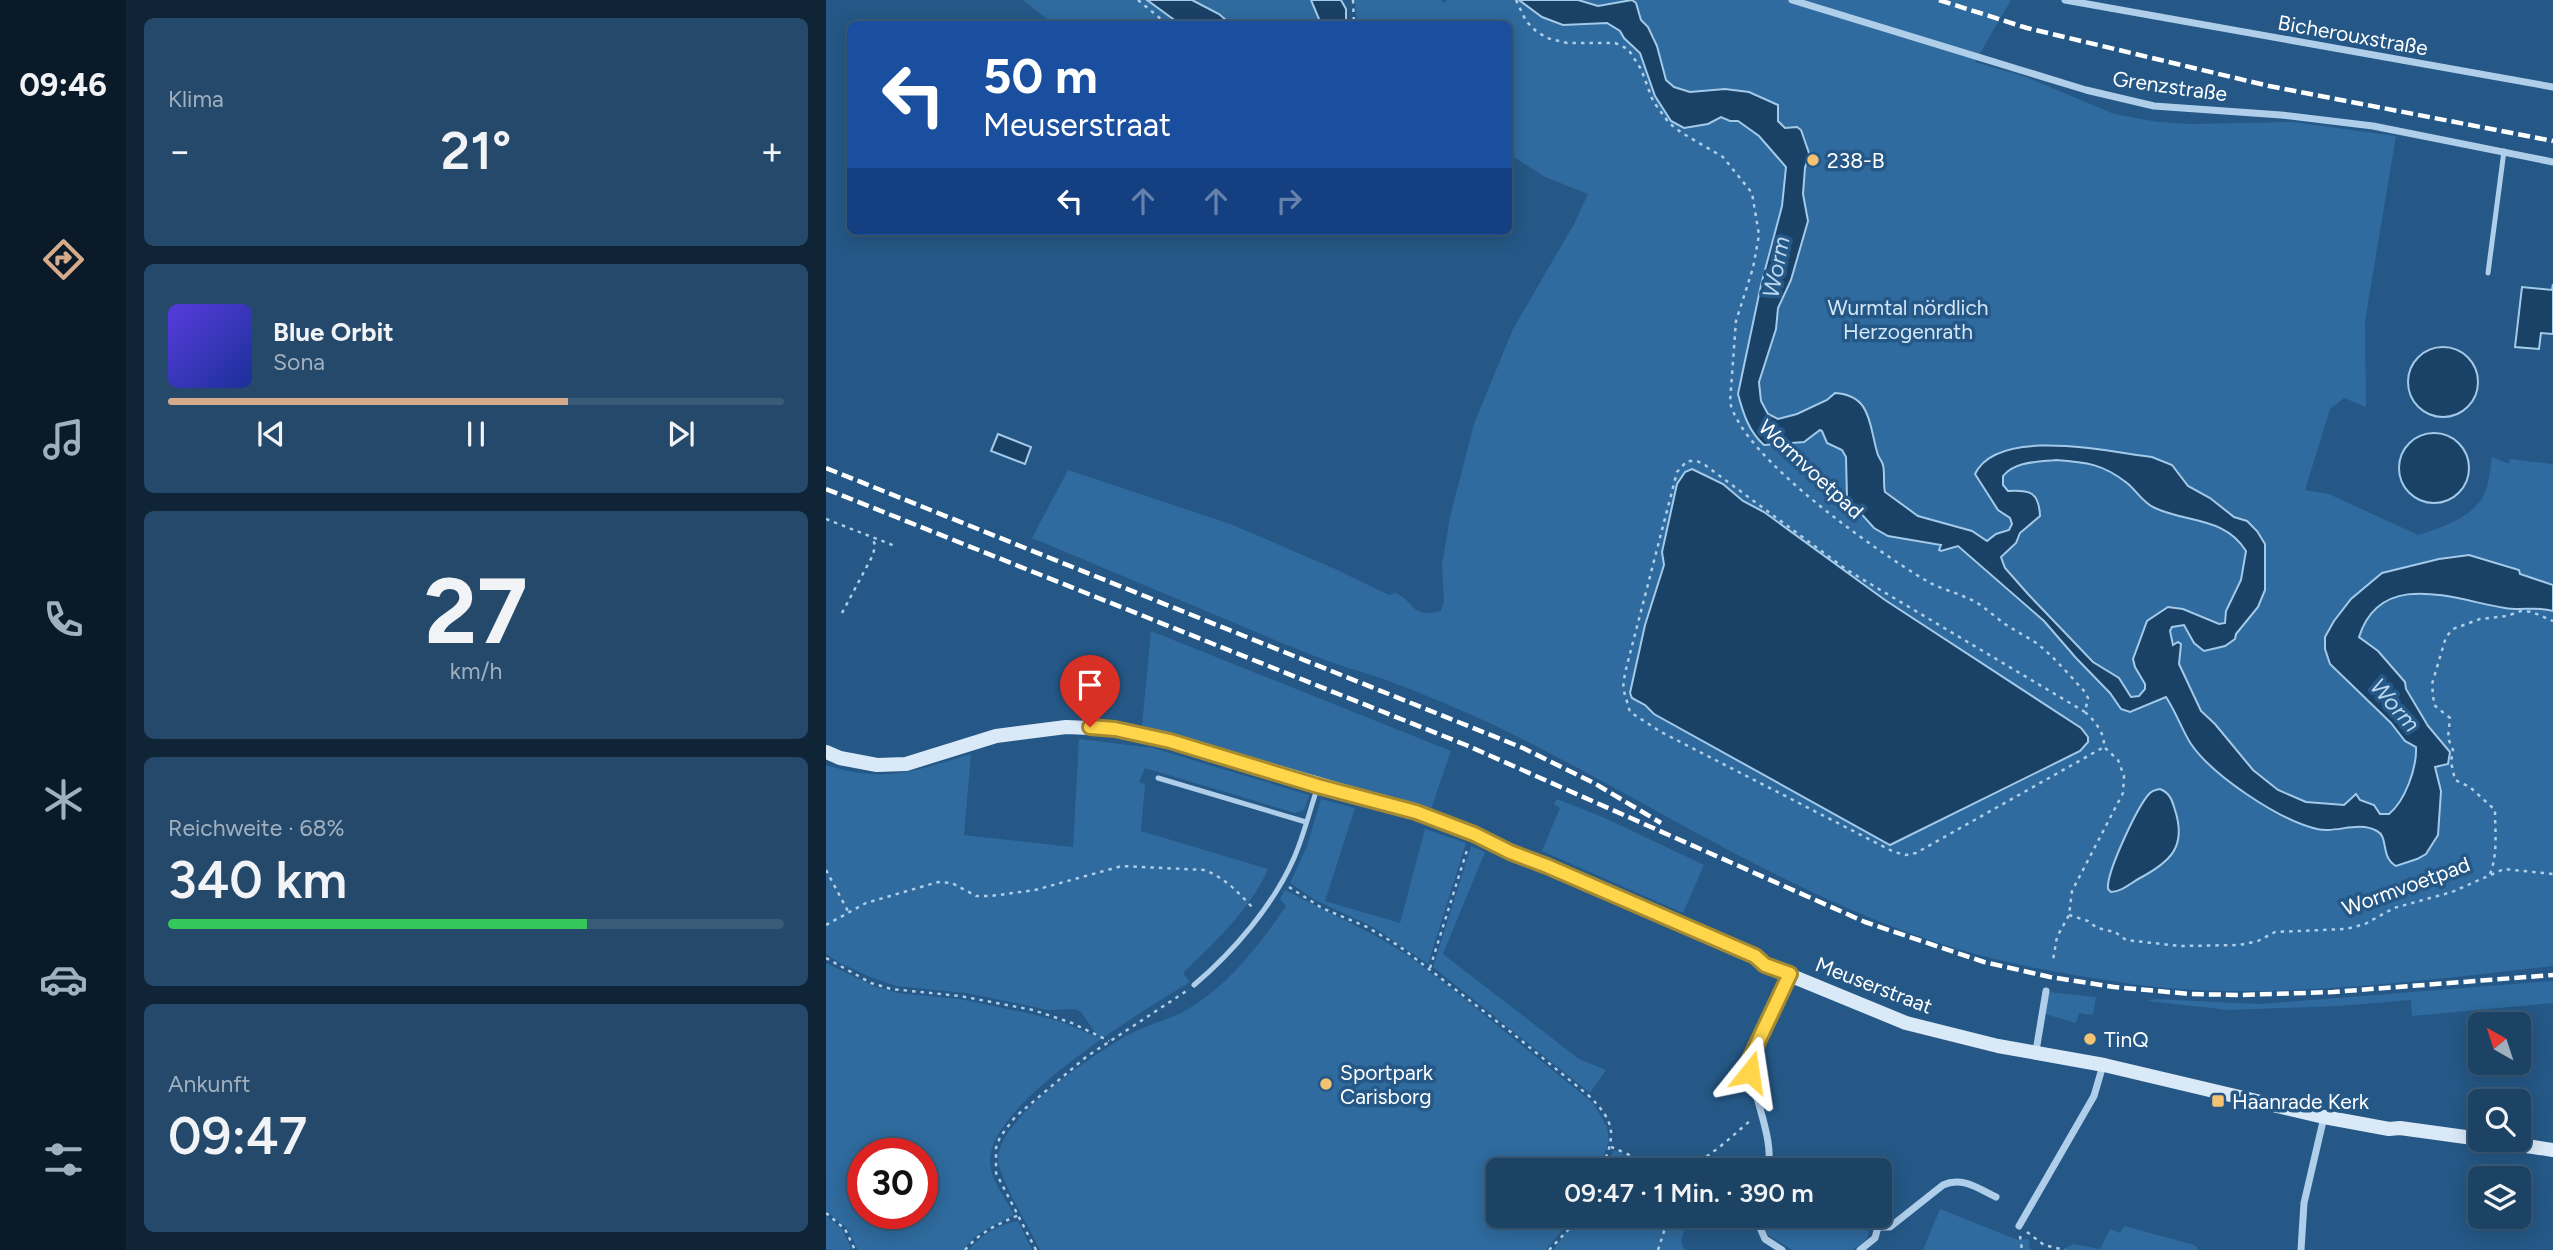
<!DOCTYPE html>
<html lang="de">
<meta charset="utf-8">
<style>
body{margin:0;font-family:Figtree,sans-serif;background:#25496a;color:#f1f3f6;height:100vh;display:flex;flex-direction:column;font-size:26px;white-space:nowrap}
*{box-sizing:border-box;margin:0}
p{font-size:23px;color:#a0b0bf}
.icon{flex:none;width:38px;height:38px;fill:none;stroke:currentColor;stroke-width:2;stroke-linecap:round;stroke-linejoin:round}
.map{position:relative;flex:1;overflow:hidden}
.side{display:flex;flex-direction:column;gap:18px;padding:18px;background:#0f2437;width:700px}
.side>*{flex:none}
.top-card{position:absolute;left:21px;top:21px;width:665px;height:214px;border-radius:10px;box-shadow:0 4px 18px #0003,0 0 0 2px #3a5b78;background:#1a4fa0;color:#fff;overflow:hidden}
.needle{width:46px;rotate:321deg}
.buttons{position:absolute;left:1642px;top:1012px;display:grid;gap:14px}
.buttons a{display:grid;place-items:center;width:63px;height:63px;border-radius:10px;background:#1c4264;box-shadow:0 4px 18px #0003,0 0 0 2px #3a5b78;font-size:35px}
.speed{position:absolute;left:21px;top:1138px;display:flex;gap:14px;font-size:35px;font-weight:700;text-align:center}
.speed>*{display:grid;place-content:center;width:91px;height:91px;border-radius:50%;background:#1c4264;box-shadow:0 4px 18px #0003,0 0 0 2px #3a5b78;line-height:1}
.speed .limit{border:10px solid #d22;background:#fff;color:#111}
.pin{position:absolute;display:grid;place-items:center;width:60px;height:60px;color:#fff;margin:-72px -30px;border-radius:50% 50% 50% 0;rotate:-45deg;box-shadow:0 0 7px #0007}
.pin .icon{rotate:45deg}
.me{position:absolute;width:77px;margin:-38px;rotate:15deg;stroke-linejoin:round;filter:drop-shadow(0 0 5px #0008)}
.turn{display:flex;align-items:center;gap:24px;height:147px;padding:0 21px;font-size:32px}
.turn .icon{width:91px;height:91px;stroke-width:2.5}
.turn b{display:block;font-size:49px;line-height:60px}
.lanes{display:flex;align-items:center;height:66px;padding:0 21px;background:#0003;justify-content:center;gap:35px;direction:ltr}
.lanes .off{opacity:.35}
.big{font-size:52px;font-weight:600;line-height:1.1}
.side .widget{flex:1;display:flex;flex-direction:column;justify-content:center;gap:10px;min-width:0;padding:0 24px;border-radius:10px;background:#25496a}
.side .dial{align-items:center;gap:0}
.dial b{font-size:91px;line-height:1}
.song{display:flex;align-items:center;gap:21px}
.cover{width:84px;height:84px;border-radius:10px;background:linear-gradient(135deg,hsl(250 70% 55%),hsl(230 70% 35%))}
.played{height:7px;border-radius:4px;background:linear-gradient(90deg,#d6ab8b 65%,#3a5b78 65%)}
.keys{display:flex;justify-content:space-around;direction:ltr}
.heat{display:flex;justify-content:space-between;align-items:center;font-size:38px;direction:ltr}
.charge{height:10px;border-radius:5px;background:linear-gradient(90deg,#34c759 68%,#3a5b78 0)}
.trip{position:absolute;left:660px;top:1158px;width:406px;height:70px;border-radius:10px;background:#1c4264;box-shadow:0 4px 18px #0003,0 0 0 2px #3a5b78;font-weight:600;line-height:70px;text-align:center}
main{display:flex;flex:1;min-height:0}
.tab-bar{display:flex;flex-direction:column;width:126px;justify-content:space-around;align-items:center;background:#0b1a28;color:#a0b0bf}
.tab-bar .icon{width:49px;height:49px}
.tab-bar .active{color:#d6ab8b}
.tab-bar b{font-size:32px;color:#f1f3f6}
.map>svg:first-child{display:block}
</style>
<main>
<nav class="tab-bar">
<b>09:46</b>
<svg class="icon active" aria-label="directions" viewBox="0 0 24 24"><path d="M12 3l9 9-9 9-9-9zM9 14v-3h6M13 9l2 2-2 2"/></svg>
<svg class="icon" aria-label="music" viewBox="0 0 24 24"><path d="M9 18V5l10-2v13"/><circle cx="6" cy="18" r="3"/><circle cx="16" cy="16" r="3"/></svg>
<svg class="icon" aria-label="phone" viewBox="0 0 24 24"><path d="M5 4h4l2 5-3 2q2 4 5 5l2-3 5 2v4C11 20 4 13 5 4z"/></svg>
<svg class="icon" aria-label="climate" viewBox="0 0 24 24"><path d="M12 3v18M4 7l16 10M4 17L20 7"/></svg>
<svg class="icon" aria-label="car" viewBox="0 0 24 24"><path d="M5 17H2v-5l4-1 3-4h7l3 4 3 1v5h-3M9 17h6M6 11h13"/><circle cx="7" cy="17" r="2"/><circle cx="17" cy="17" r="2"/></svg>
<svg class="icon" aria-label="filters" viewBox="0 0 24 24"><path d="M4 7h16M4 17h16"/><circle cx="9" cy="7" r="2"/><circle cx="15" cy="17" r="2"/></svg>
</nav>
<section class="side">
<div class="widget"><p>Klima</p>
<div class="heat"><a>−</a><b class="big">21°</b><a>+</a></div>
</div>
<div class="widget">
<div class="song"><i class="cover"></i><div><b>Blue Orbit</b><p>Sona</p></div></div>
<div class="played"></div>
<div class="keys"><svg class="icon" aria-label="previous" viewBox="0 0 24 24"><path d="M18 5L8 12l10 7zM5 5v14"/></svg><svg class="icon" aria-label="pause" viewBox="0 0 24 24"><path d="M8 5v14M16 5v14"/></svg><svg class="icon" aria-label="next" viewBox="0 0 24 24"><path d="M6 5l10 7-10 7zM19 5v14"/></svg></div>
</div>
<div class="widget dial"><b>27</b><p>km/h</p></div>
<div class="widget"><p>Reichweite · 68%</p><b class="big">340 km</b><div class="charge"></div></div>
<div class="widget"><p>Ankunft</p><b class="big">09:47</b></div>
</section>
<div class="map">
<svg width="1727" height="1250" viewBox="0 0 1727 1250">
<rect width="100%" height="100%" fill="#255886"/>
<g fill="#2f6b9e" fill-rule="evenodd">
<polygon points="197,0 321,0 354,24 227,24"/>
<polygon points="351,0 497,0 502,24 391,24"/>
<path d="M529,0H615L618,3L621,0H693L716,17L730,22L716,0H1185L1149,62L1200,77L1288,114L1332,122L1365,124L1467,122L1570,136L1539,321L1540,407L1518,398L1504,409L1479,490L1503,494L1592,535C1617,527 1650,517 1660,490C1664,480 1664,467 1666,457L1683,464L1684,459L1727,464V966C1620,978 1512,992 1403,991C1339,991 1274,980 1210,968C1011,931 851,814 672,727C636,710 598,694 560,680C534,671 508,664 483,654C390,616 298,576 206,538L242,470L407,525L509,569L563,595L570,593C589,602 585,619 615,611L618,601L616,565L624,517L648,424L687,329L748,224L762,194L719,177L683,154L682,24H531ZM815,20L822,27L840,80L818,64L814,53L796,36L794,31L784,25ZM957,199L961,289L952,308L928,398L922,349L935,285ZM1051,454L1057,466L1059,492L1092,516L1153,535L1161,541L1170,534L1183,530L1198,529L1190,543L1175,557L1179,568L1267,662L1293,677L1305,697C1326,693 1317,680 1309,667L1348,609C1365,609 1382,627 1399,623L1368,643L1358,625L1346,627L1344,631L1347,645L1352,654L1353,664L1375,711L1389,724L1427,770L1452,790L1481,802L1511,831C1464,829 1393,781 1366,744C1355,730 1350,712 1340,697L1304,712L1250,658L1218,621L1131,546L1113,550L1116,546L1062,536L1048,528L1021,498L1020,457ZM862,470L897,484L917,501L938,512L1059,600L1255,728L1262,737L1259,747L1064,845L828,714L806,698L804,693L819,625L838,565L836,552L854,477ZM1584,697L1602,726L1624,752L1609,767L1611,772L1588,768L1590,747ZM1334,789L1343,794L1350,812L1348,853L1337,865L1294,890L1282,889C1280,874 1312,804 1324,794C1326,792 1332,790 1334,789Z"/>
<polygon points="325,631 625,751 605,809 316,726"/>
<path d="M253,739L327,748L483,795L478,810L469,813L319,768L313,782L319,784L315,831L442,869C425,909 388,943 357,973L364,982C318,1010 164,1103 164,1160C164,1179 179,1198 188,1214L186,1216C168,1226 149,1231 138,1250H32L21,1228L0,1211V963L50,987L72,993L134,999L210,1015L236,1022L273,1038L255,1012L249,1009L222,1010L140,993L70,986L42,976L14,963L0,954V765C60,784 88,771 145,754L138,835L247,847ZM96,1153V1213H37V1153Z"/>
<polygon points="495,799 529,808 499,901 574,923 599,829 640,843 602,964 547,927 489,900 464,883 481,846"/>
<polygon points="731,799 779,818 878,865 857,913 716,851 734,808 728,804"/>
<polygon points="645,846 659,852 617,954 753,1059 780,1070 764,1093 607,967"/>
<path d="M459,890L552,937L581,955L630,992L767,1103L781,1127L783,1141L772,1171H672V1216H748L720,1250H214C205,1231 172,1176 172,1159C172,1118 270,1052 304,1034C322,1024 344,1020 362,1009C403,985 434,944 460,906L454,899Z"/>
<polygon points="1727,981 1727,1003 1586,1016 1585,1000 1511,1006 1403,1010 1321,1001 1329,999 1433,1004"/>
<polygon points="1223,992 1270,997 1267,1015 1253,1013 1250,1023 1219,1014"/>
<polygon points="788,1150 830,1171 777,1171"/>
<polygon points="1114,1209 1192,1240 1203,1239 1204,1249 1209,1250 1097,1250"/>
<polygon points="0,1216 16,1229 26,1250 0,1250"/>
<polygon points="752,1216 861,1216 855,1242 859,1250 727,1250"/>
<polygon points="934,1216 1025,1216 1040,1225 1043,1233 1040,1240 1027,1250 966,1250 942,1235"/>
<path d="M192,1221L206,1250H143C156,1235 172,1224 192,1221Z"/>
<polygon points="1298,1226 1365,1244 1371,1247 1371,1250 1237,1250 1247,1244 1274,1249 1284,1229 1294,1233"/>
</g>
<g fill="#1a4166" stroke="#a4cae9" stroke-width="2" fill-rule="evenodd">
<polygon points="321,0 366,0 393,14 400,20 425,24 354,24"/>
<polygon points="485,0 515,0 520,9 520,23 523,24 487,24 493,19"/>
<path d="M693,0H752L772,6L806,0L810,3L815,20L822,27L831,46L840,80L848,87L864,92L899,89L923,92L952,105V121L959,128L971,127L975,130L983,153L979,168L977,194L982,221L965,280L952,308L950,329L933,382L935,401L942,414L952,419L971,414L1001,400L1009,393C1047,395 1043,428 1052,455C1053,458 1056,461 1057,465C1059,473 1057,483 1059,492L1092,516L1146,531L1161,541L1170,534L1183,530L1186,524L1184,518L1172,510L1149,474C1172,426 1283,452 1326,457L1346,465L1362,486L1384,498L1408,517L1421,521L1431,531L1439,544V590L1432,607L1410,634L1409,639L1399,646L1378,651L1368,643L1358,625L1346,627L1344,631L1347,645L1352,642L1355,644L1353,664L1375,711L1389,724L1427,770L1452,790L1480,802L1518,805L1530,794L1534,800L1548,805L1554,814H1563C1579,801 1591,768 1590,747L1579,741L1565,723L1504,664L1499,649V637L1508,621L1525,599L1556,573L1613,559L1643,555L1693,570L1694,574L1727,585V611C1711,606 1695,611 1679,608C1629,600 1555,568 1533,637L1552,651L1579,682L1580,689L1602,726L1624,752L1622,764L1609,767L1615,791L1612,835L1600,854L1591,859L1570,866C1554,857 1563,837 1551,831C1530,820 1509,835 1487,828C1451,818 1387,776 1365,744C1356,730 1350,712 1340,697L1304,712L1295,709L1284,693L1250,658L1218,621L1132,546L1115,551L1113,550L1115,545L1062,536L1048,528L1021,498L1020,457L1016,450L1001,443L996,431L994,430L978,442L938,445C923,432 917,413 912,394L935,285L956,206L960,167L933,136L912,121H904L895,117L882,124L858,128L845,121L829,96L814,53L798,38L794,31L781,23L737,25L716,17ZM1230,460C1260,462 1277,464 1301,483C1311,491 1317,503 1329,508C1362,523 1399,517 1420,551L1415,580L1400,611L1399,623L1393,624L1357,609L1342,607L1321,621L1307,659L1309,667L1319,684V689L1313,696L1305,697L1293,678L1267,662L1202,594L1179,568L1175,557L1190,543L1194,533L1214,516C1213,491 1203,490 1182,491L1177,485V476C1189,461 1212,462 1230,460Z"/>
<polygon points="1727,284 1727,334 1715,333 1713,349 1689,347 1696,287 1726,290"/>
<circle cx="1617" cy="382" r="35"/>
<circle cx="1608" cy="468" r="35"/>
<polygon points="172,434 205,447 199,464 165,451"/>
<polygon points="866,469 897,484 917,501 938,512 1059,600 1255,728 1262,737 1262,742 1254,751 1064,845 828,714 819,705 806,698 804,693 819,625 838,565 836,552 851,484 859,472"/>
<path d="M1334,789C1344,793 1346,800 1349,810C1361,847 1344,862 1314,878C1303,884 1297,891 1285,892L1282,889C1280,873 1312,805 1324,793C1327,790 1330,790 1334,789Z"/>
</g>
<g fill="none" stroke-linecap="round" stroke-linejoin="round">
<g stroke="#afcee9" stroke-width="2.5" stroke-dasharray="3.5 5" stroke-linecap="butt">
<polyline points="312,0 341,24"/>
<polyline points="527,0 528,24"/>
<path d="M690,0L700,21L710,31L721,38L741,43H789L802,49L815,69L827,101L843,123L856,133L897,157L926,193L933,235L927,268L910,321L904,402C917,458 1049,550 1099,580C1117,591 1140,594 1157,607C1167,614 1176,623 1187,629C1196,635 1206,639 1214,646C1230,659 1245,677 1259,692L1262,698L1259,712C1269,721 1279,733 1278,747L1292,760L1298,776L1297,793L1246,891L1243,915L1231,937L1227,960"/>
<polyline points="0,519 69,546"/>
<polyline points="16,613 47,555 49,545 46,537"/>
<polyline points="1259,712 1021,570 879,465 871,461 861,461 851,472 799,673 797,688 804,712 835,732 1068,852 1080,855 1090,853 1278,747"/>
<polyline points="0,870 23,913"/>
<path d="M1664,874C1672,854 1669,831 1669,810L1644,787L1629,780L1625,762L1627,750L1622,738L1624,718L1608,705L1606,684L1620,637L1627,629L1654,619L1681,616L1695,611L1706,612L1727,621"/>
<path d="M463,887L496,908L541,927L573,946L686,1033L762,1095C791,1123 790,1136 774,1171"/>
<polyline points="1243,915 1262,921 1271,928 1289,932 1300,940 1354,946 1414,945 1432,941 1449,932 1520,929 1539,924 1568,908 1626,892 1678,869 1727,874"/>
<path d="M0,925L40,903L112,882L126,883L150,896H165L209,890L296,866L378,870C398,877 412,892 426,907"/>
<polyline points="0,958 45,983 65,989 134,996 207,1010 246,1023 283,1041"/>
<polyline points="604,968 642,847"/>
<path d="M785,1147C805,1155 831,1170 853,1168C875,1167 907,1135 925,1120"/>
<polyline points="0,1213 19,1229 29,1250"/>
<polyline points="1201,1232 1218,1245 1239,1250"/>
<polyline points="1194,1236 1196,1250"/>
<path d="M139,1250C154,1232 172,1224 193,1215"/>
<polyline points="210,1250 170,1173 170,1148 174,1137 189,1117 260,1057 362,990"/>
<polyline points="723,1250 743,1229 750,1216"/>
<polyline points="832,1250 843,1216"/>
</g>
<g stroke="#afcee9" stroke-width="5">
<polyline points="1662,273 1678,151"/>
<polyline points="332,778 480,822"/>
<path d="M368,985C407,952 447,906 468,858C478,835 484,809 492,786"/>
</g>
<g stroke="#afcee9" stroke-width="7">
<polyline points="966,0 1260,90 1328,106 1455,115 1547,126 1727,162"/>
<polyline points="1239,0 1727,87"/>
<polyline points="1210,1051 1220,991"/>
<polyline points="944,1162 960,1171"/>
<path d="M941,1171C951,1142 924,1091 924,1060L964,974"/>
<polyline points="929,1216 939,1239 956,1250"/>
<polyline points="1041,1216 1048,1221 1052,1227"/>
<polyline points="1193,1226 1268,1096 1277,1065"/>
<path d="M1052,1227H1064L1117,1185C1136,1176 1153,1189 1170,1197"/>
<polyline points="1034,1250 1049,1238 1052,1227"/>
<polyline points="1475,1250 1478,1203 1498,1117"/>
</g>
<g stroke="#dae9f7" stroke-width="14">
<path d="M0,752L14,758L51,765L80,764L170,736L240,727L289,729L344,741L590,812L648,834L684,852L721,865L903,946C917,950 928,955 939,965L1080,1023L1172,1046L1278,1065L1498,1117L1563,1129L1574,1128L1654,1139"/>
<polyline points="1654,1139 1727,1150"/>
</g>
<g stroke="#fff" stroke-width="4.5" stroke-dasharray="12 5" stroke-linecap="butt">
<polyline points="1113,0 1201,28 1443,86 1727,141"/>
<polyline points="0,468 697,748 768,783 835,823"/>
<polyline points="0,489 640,745 1039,922 1158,962 1224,977 1288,987 1364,994 1414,995 1507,992 1727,975"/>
</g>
</g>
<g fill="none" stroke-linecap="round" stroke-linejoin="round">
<g stroke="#a68a30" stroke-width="18">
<polyline id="route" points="264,727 289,729 344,741 492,786 590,812 648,834 684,852 721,866 929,956 939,965 964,974 929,1048 924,1059 924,1072"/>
</g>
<use href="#route" stroke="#ffd54a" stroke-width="12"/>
</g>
<g fill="#f3c273" stroke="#255886" stroke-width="2.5">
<circle cx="987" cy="160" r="7"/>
<circle cx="1264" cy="1039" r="7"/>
<circle cx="500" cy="1084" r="7"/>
<rect x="1385" y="1094" width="14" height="14" rx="3.5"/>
</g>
<g text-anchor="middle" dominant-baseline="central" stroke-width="7" stroke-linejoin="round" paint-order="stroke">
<g font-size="21" fill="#fff" stroke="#255886">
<text transform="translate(1527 35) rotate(10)">Bicherouxstraße</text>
<text transform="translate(1344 86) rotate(8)">Grenzstraße</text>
<text transform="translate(985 469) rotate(43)">Wormvoetpad</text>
<text transform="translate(1580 886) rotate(-20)">Wormvoetpad</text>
<text transform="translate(1048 985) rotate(21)">Meuserstraat</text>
</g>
<g font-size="21" fill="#fff" stroke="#255886" text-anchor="start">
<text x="1001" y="160">238-B</text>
<text x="1278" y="1039">TinQ</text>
<text x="514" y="1072">Sportpark<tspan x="514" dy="24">Carisborg</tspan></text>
<text x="1406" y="1101">Haanrade Kerk</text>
</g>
<g font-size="21" fill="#d3e7f7" stroke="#255886">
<text x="1082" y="307">Wurmtal nördlich<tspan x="1082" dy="24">Herzogenrath</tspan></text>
</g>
<g font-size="23" font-style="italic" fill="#bbd8f0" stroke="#255886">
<text transform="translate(950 267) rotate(-79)">Worm</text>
<text transform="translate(1569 705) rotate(49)">Worm</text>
</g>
</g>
</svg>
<div class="buttons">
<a><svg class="needle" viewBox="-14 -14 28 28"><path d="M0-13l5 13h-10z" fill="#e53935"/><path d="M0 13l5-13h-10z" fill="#a0b0bf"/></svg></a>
<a><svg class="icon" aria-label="search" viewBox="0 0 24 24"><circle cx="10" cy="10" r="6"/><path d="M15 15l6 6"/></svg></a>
<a><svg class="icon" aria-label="layers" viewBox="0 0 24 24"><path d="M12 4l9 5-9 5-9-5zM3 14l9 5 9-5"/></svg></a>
</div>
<div class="speed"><div class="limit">30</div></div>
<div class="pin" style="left:264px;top:727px;background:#d93025"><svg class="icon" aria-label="arrive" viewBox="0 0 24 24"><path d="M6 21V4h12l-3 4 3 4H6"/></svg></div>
<svg class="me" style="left:924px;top:1072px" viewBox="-20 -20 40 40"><path d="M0-17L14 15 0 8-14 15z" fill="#ffd54a" stroke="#fff" stroke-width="4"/></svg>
<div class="trip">09:47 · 1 Min. · 390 m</div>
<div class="top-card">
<div class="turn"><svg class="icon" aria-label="left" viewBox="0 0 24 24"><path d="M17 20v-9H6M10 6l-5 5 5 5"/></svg><div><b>50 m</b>Meuserstraat</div></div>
<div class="lanes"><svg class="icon" aria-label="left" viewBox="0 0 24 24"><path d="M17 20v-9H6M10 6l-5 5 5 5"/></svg><svg class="icon off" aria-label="ahead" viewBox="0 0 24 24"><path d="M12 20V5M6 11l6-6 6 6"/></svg><svg class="icon off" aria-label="ahead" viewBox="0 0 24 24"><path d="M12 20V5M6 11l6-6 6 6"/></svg><svg class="icon off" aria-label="right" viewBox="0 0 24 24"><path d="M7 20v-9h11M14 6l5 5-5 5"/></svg></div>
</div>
</div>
</main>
